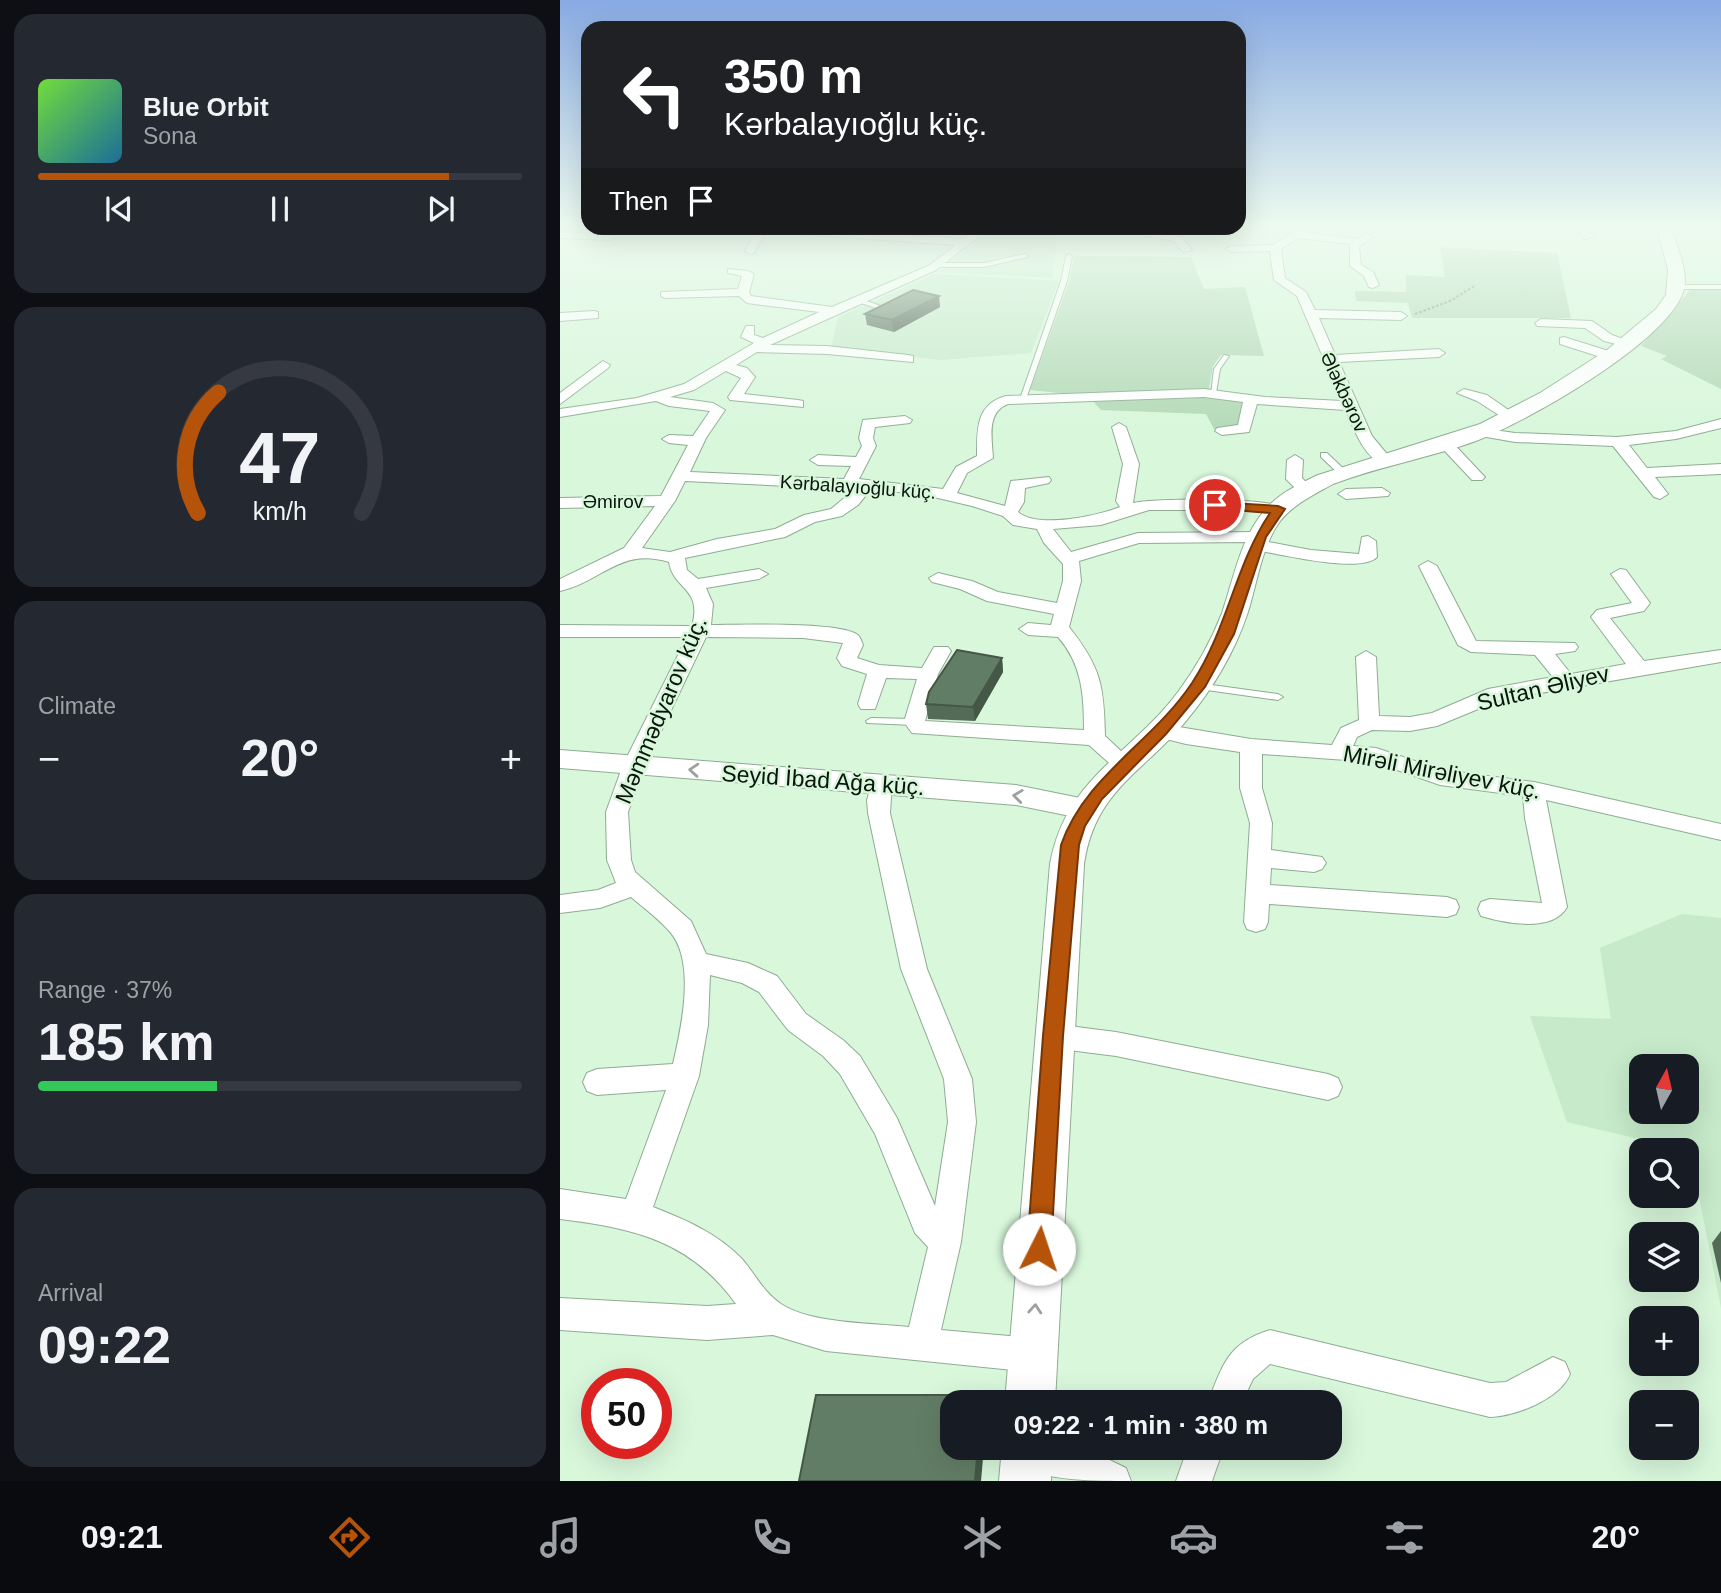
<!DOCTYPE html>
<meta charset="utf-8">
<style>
body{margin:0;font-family:Arial,sans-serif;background:#242831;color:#f1f3f6;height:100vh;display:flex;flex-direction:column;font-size:26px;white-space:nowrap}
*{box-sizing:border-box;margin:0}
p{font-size:23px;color:#9ea1a6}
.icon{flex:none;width:38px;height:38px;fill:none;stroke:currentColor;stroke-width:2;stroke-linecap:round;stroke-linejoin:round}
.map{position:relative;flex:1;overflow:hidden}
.drawer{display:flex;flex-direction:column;gap:14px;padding:14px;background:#0d0f14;width:560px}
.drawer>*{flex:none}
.top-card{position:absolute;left:21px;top:21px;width:665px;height:214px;border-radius:21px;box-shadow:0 7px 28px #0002;background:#202124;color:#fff;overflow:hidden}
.needle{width:46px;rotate:8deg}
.fabs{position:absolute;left:1069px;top:1054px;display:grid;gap:14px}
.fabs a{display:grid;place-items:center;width:70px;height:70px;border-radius:14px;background:#171b24;box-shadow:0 7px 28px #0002;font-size:35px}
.speed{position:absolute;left:21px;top:1368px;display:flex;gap:14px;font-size:35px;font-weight:700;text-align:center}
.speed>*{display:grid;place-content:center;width:91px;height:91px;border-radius:50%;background:#171b24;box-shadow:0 7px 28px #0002;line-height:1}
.speed .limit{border:10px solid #d22;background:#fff;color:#111}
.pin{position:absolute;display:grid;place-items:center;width:60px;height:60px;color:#fff;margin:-30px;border:4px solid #fff;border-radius:50%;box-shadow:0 2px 7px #0007}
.me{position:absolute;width:77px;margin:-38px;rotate:4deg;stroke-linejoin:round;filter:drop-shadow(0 0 5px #0008)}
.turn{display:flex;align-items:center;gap:24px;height:147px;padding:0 28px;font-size:32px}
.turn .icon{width:91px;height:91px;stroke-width:2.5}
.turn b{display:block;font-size:49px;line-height:60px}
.then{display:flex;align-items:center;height:66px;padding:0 28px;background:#0003;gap:14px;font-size:26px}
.big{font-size:52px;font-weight:800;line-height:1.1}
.drawer .tile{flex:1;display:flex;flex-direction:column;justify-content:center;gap:10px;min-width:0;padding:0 24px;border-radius:21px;background:#242831}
.drawer .dial{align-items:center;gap:0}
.dial svg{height:182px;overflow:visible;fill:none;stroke:#363941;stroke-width:7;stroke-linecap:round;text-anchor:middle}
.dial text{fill:#f1f3f6;stroke:none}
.song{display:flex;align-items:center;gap:21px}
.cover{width:84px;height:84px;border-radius:10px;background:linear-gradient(135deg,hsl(100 70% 55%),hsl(200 70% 35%))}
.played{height:7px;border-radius:4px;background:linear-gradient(90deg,#b45309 85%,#363941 85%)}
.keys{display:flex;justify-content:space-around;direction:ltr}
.heat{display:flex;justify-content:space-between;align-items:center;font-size:38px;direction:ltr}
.charge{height:10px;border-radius:5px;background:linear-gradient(90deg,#34c759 37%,#363941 0)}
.trip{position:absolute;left:380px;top:1390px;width:402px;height:70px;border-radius:21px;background:#171b24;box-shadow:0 7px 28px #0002;font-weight:800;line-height:70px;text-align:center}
.dock{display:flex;height:112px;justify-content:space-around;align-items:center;background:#090b0e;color:#9ea1a6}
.dock .icon{width:49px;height:49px}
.dock .on{color:#b45309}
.dock b{font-size:32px;color:#f1f3f6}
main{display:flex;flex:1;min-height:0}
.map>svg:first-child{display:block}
</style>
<main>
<section class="drawer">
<div class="tile">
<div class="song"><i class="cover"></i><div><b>Blue Orbit</b><p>Sona</p></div></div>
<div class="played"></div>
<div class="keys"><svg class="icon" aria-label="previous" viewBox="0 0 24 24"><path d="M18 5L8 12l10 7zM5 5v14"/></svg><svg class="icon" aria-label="pause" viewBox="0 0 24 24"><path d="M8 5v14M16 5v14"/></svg><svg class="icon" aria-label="next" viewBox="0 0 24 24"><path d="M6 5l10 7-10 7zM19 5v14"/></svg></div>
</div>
<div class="tile dial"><svg viewBox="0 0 100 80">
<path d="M14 69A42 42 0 1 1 86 69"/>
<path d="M14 69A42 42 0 0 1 23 16" stroke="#b45309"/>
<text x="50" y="56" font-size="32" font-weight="700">47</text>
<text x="50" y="72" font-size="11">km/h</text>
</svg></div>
<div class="tile"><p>Climate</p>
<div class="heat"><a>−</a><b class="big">20°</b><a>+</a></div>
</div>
<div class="tile"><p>Range · 37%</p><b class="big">185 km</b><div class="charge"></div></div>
<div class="tile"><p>Arrival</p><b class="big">09:22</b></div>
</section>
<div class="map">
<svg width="1161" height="1481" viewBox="0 0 1161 1481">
<rect width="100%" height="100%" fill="#d8f7db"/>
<g fill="#c6eaca" fill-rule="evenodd">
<polygon points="427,231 498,235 493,278 379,272"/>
<polygon points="375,274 499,281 471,353 381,360 271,348 278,317"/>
<path d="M1122,914L1161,918V1308L1130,1151L1007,1122L970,1016L1051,1019L1040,948ZM1082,1066H1127V1111H1082Z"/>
</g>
<g fill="#b3d9b7">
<polygon points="880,247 997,253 1011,318 852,318 848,303 796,301 795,291 846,292 846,275 885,277"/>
<polygon points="514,256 631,257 644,289 685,287 704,356 661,355 653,366 648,394 687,402 680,428 654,429 646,414 541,410 528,396 470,390 510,279"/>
<polygon points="1131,289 1161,289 1161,389 1101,359 1107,356 1081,346"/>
</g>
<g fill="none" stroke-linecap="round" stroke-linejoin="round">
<g stroke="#8fac92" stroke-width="2">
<g id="service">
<polygon points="465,254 468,256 467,257 424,267 378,267 375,265 378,263 424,263"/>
<polygon points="509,254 512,256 507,281 466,399 461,400 460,399 501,281 506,256"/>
<polygon points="1161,285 1161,289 1116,289 1113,287 1116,285"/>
<polygon points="300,299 327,308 328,309 325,311 298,302 297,301"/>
<polygon points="664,355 669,356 660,369 656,393 651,394 654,369"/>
<polygon points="761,453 767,453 787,472 787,476 781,476 761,457"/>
<polygon points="637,683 718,694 723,697 718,700 633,688 632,686"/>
<polygon points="311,718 354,719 359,722 354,725 307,723 306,721"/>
</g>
</g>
<g stroke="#8fac92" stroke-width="2">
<g id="minor">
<path d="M187,228H241L403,239L417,228H429L376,270L210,345L267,346L348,355L353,356V362L267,354L197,352L176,365L187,368L195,377L184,394L238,400L243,401V407L170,400L168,397L181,378L166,371L134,390L110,397L153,403L165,410L146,438L130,472L284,479L291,466L258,465L250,460L258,455L296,457L302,446L299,438L303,420L345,416L352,420L350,423L315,427L313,438L316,446L299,479L383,489L396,467L417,456C417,429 416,404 446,396L644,389L705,397L782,401L766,362L761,359L763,357L737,296L714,280L710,251L671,252L666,249L671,246L713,245L740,228H752L746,233L797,239L807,234L812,237L799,247L801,265L813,272L819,285L813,288L809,287L804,276L790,266V244L738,238L721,249L725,278L746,292L755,310L841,312L847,316L841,320L759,318L775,355L879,349L885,353L879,357L779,362L812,436L831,459L823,464C804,458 793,427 786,410L697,404L689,432L662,435L655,431L657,428L678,425L683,402L644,397L448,404C426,412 432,439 433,458L407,473L397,493L445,506L451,481L489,477L491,480L489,483L465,488L464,502L458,512C477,529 537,516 560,507L556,501L563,464L552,427L559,423L566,427L579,464L573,503C593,498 714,497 726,509L718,514L680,510H589L541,525L493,529L511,552L578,533L700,532L708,537L703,541L751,550L799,554L802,537L808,536L816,541L817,557C801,574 719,554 696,550L690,549L688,545L690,542L579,543L519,561L521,581L509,627C541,667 544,686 545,736L576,765L573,770L565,772L557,770L529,745L352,733L344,722L357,679L326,678L315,709H301L298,704L307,674L282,666L277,658L283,643L243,638L146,637L85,765L68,812L71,860L75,872L131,921L146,954L188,963L217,976L246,1014L283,1040L300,1056L337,1118L375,1206L388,1122L384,1079L341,969L308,813L307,800L313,779L321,776L329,779L332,784L330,813L367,969L412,1079L416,1122L401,1242L381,1330L472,1338L484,1343L489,1355L484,1367L472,1372L266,1351L213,1335L147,1340L0,1330V1298L147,1306L176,1304C131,1241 74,1228 0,1219V1189L66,1199L106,1090L37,1095L27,1091L23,1082L27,1073L37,1069L113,1064C121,1029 136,964 111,933C100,920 84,908 71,897L40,908L0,913V895L38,890L56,883L47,860L46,812L63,765L127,637H0V625L132,626C143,587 113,590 109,562C60,547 43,581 0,591V579L64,548L95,506L0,508V498L101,496L128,445L109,443L102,439L109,435L133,436L150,411L109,406L96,401L0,417V409L77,398L124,384L194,343L181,337L186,326H194V335L203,338L259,312L187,303L179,296L105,298L101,296V292L178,289L182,276L168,273V269L188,271L194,274L189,292L191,296L272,307L368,266L396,245L206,232L194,253L190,254L185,251L196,231ZM125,481L289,489H295L271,509L244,515L215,529L157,539L110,552L82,548L115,501ZM311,489L365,495L412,506L443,516L453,525L477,529L484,543L503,564V581L497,603L438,592L412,581L378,573L369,578L372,582L400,589L427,601L494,614L491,625L468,623L459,629L468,635L498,637C522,664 524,695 524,730L365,721L378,674L391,651L388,647H374L362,668L319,665L297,658L303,645C302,642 300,637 298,635C280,621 177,625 151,625L153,604L146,588L199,579L208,574L199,569L138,579L127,570L125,558L225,537L255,522L282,516L298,505ZM150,975L182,983L199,992L228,1030L263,1056L280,1074L315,1134L355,1233L368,1247L349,1327C312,1323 252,1324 221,1304C204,1293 195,1274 182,1259C157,1233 126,1220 93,1207L139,1076L148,1025Z"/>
<polygon points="572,228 621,237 632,250 623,252 614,241 585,236"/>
<polygon points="1017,228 1027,228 1033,237 1024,239"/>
<polygon points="0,232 50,234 55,237 50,240 0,238"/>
<polygon points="34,311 38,312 38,318 0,321 0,313"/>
<polygon points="981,319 1032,321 1052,335 1074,343 1068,347 1044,341 1025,328 977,326 975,323"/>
<polygon points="1004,337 1055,353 1057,356 1050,360 1000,344 1000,338"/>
<polygon points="43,361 50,365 48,368 0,404 0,393"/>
<polygon points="904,389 927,395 957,416 950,420 945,419 917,401 897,393"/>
<polygon points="1161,419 1161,428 1116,439 1069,445 1087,468 1161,464 1161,474 1095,477 1108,494 1100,499 1094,497 1053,446 955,442 915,435 913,432 920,428 955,433 1057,437 1116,431"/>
<polygon points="885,439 890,440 922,474 925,477 922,480 912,480 880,446 878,443"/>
<polygon points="735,455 743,460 742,478 755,491 753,494 741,494 726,479 727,460"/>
<polygon points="822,488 830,493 828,496 786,499 778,494 786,489"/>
<path d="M868,561L877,566L916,641L1015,643L1018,647L1015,651L995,654L1011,674L1066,664L1031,617L1037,610L1072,603L1051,574L1060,569L1066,570L1090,603L1084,611L1050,618L1084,661L1161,650V662L940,700L877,726L850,731L812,730L797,737L793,746L816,748L882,770L974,782L1161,824V840L986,800L1007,907C993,933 944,923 921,916L918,909L921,902L930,899L982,903L965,818L963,796L880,785L814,762L702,754V788L712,823L711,850L762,857L766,863L762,869L754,872L711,868L710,885L887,897L896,900L899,907L896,914L887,917L709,904L708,922L705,929L696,932L687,929L684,922L690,823L680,788V752L626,744L594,736L591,731L594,726L601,724L691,739L772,745L781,728L799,720L796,657L806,651L816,657L819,716L850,717L872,713L928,689L993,677L975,655L911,652L898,645L859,566Z"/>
<polygon points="493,1024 556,1032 768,1074 778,1078 782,1087 778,1096 768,1100 556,1056 493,1048 483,1044 479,1036 483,1028"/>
<path d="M710,1330L930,1383L946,1382L993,1357L1005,1362L1010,1374C1000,1399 956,1416 930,1417L710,1364L693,1379L682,1402H648C663,1364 668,1343 710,1330Z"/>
<path d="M451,1447H523L566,1468L571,1481C532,1481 491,1481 454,1466L449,1453Z"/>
<polygon points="628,1447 664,1447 652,1481 616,1481"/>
</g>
</g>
<g stroke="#8fac92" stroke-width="2">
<polygon id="tertiary" points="0,750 456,785 525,799 535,802 539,809 535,816 525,819 456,805 0,768"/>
</g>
<g stroke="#8fac92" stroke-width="2">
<g id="secondary">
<path d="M1097,228H1111C1117,248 1131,275 1122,295C1100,346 968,421 916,441C869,458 820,466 773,484C755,494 734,504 721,520C701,546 697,585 687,615C674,653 652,690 626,721C583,773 535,790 524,864L495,1402H445L490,864C506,777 570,756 618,692C636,668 651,641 662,613C674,578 680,539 705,510C718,494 739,484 758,475L920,424L980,393L1047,350L1096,309L1106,295L1108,270Z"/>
<polygon points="442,1447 492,1447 491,1481 439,1481"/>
</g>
</g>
<polyline stroke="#7d9380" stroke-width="2" stroke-dasharray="2.5 2" stroke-linecap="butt" points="855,314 890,301 916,285"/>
<use href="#service" fill="#fff" fill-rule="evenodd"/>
<use href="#minor" fill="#fff" fill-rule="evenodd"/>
<use href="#tertiary" fill="#fff" fill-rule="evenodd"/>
<use href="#secondary" fill="#fff" fill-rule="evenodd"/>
</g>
<g fill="#546c57">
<polygon points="380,307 334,332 307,325 305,314"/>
<polygon points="442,658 443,672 415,721 368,719 366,704"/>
<polygon points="1161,1231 1161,1283 1152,1243"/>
</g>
<g fill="#455847">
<polygon points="379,296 380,307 334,332 332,320"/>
<polygon points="442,658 443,672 415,721 413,707"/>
<polygon points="418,1447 424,1447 421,1481 415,1481"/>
</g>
<g fill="#627d65" stroke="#455847" stroke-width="2">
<polygon points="353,290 379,296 332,320 305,314"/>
<polygon points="397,650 442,658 413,707 366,704 369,692"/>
<polygon points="256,1395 423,1395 422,1402 392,1402 392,1447 418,1447 415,1481 239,1481"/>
</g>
<defs><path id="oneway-chevron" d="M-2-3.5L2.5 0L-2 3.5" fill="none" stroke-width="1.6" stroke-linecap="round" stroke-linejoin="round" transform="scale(1.75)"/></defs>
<g stroke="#9da19e">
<use href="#oneway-chevron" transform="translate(134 770) rotate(-176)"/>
<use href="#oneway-chevron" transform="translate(458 796) rotate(-173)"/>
<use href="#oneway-chevron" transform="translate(475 1309) rotate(-86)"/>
</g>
<linearGradient id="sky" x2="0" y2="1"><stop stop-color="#88aae3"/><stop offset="0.52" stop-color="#edfbef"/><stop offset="1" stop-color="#edfbef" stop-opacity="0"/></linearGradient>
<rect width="1161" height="435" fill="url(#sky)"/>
<path fill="#b45309" stroke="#753606" stroke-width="2" d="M655,502L718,506L725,509L706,537L674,634L645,687L606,734L542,799L525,826L519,845L503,1036L491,1249L488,1257L479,1261L471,1257L467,1249L483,1036L501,845C525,776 593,742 632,683C668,628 675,565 710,513L650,508L649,505Z"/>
<g text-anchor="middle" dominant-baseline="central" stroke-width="5" stroke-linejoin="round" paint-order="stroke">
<g font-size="19" fill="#0a150c" stroke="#d8f7db">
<text transform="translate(784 392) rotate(65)">Ələkbərov</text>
<text transform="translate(298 487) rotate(4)">Kərbalayıoğlu küç.</text>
<text x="53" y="501">Əmirov</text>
</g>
<g font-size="23" fill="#0a150c" stroke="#d8f7db">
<text transform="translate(983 688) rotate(-13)">Sultan Əliyev</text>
<text transform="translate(101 710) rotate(-67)">Məmmədyarov küç.</text>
<text transform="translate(882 772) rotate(11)">Mirəli Mirəliyev küç.</text>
<text transform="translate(263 780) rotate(4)">Seyid İbad Ağa küç.</text>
</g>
</g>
</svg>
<div class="fabs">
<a><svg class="needle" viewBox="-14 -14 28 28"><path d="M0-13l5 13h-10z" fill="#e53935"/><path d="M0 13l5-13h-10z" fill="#9ea1a6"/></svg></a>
<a><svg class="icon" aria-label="search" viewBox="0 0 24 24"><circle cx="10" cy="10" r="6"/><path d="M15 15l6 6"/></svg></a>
<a><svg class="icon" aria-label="layers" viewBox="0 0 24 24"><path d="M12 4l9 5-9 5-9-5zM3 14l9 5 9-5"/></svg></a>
<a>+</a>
<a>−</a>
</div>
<div class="speed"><div class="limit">50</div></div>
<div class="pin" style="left:655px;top:505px;background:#d93025"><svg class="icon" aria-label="arrive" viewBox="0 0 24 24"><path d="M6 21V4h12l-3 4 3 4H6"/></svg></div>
<svg class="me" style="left:479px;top:1249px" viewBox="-20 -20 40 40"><circle r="19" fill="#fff"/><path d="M0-13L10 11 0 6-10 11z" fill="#b45309"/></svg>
<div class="trip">09:22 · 1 min · 380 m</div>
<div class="top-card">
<div class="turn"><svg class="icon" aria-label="left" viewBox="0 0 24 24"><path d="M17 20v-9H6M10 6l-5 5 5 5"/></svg><div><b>350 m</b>Kərbalayıoğlu küç.</div></div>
<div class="then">Then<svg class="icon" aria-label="arrive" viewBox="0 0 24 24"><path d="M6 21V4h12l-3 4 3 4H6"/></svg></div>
</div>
</div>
</main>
<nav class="dock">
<b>09:21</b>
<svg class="icon on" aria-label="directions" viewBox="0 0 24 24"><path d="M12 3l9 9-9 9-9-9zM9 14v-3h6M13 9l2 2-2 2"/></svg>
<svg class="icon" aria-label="music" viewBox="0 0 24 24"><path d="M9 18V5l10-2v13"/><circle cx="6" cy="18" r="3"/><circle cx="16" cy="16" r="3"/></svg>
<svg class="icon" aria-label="phone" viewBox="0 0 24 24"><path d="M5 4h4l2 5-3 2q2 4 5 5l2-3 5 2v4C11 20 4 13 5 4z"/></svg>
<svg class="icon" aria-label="climate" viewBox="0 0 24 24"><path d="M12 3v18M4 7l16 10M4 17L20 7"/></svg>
<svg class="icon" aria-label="car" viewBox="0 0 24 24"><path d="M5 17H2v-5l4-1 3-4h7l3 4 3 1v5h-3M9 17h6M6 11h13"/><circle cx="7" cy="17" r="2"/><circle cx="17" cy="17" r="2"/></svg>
<svg class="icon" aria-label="filters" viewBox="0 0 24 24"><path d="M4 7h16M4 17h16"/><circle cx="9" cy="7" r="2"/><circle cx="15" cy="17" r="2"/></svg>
<b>20°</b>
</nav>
